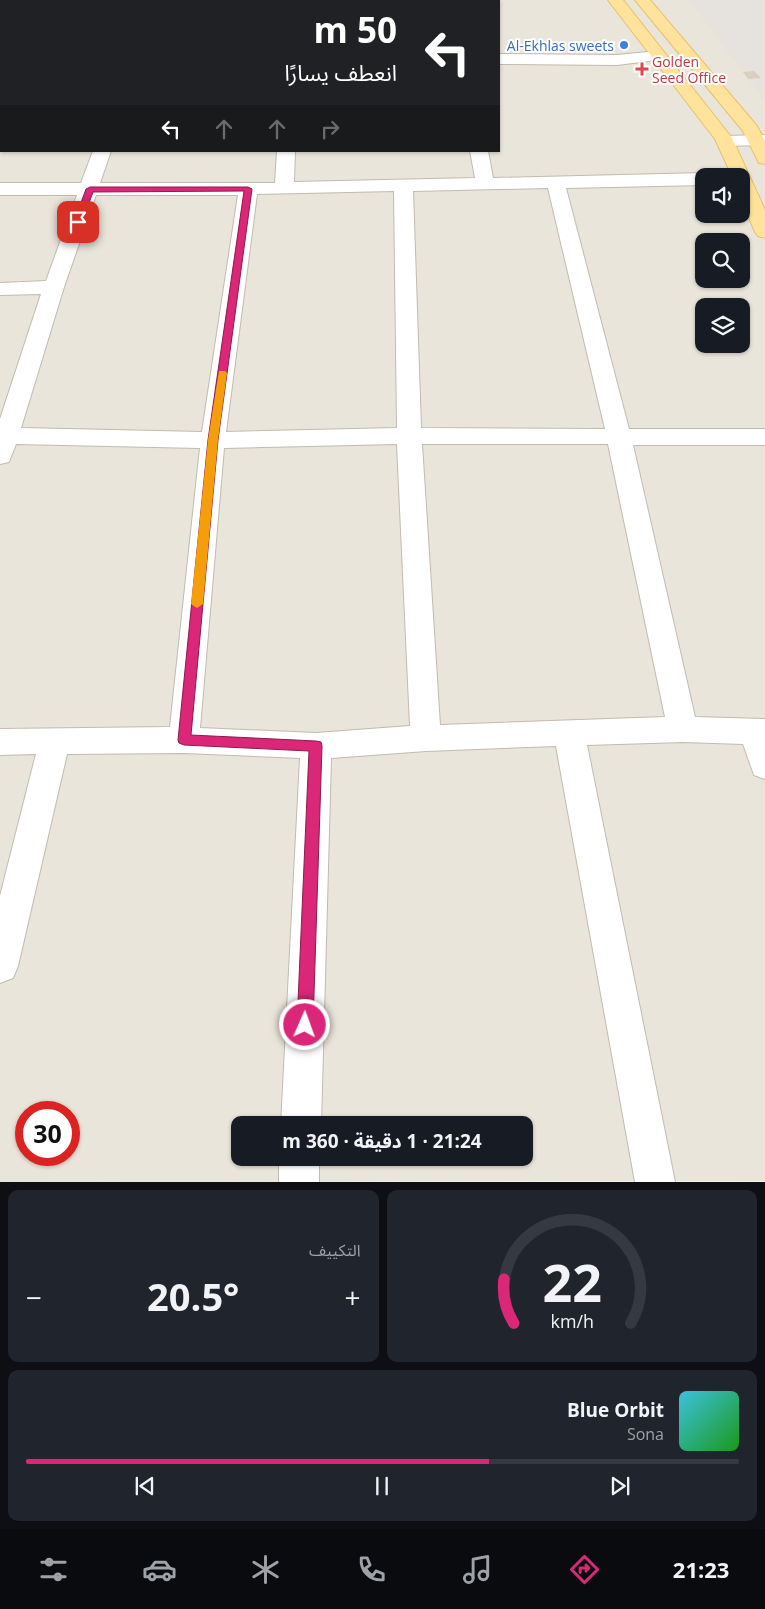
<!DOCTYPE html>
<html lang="ar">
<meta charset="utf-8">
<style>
body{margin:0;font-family:"Open Sans","Noto Sans Arabic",sans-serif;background:#20242c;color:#f1f3f6;direction:rtl;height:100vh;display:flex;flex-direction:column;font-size:19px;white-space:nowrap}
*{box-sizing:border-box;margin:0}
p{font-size:16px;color:#9ea1a6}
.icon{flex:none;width:28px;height:28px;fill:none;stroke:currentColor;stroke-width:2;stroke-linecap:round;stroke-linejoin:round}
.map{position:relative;height:1182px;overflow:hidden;direction:ltr}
.side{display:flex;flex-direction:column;gap:8px;padding:8px;background:#0d0f14;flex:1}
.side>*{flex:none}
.banner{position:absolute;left:0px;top:0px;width:500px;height:152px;box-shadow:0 1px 4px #0004;direction:rtl;background:#202124;color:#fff;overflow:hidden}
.fabs{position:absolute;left:695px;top:168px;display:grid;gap:10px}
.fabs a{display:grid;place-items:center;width:55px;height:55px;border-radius:10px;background:#171b24;box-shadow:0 1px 4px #0004;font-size:25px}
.speed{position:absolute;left:15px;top:1101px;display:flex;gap:10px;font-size:25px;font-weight:700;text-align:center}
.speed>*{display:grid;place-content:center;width:65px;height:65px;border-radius:50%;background:#171b24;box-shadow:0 1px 4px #0004;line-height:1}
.speed .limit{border:8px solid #d22;background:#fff;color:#111}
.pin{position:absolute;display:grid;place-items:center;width:42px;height:42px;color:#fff;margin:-21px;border-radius:10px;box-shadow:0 2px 8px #0006}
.me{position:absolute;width:55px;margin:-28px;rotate:2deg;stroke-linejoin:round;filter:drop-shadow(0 0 4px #0008)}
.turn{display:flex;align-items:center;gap:18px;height:105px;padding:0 20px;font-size:22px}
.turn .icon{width:65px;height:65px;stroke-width:2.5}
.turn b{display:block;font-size:35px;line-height:42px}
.lanes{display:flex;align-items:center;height:48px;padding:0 20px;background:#0003;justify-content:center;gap:25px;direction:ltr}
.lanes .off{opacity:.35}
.big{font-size:38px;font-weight:700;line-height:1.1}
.side .widget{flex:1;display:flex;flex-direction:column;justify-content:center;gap:8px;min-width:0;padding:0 18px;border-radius:10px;background:#20242c}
.side .dial{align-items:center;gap:0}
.dial svg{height:130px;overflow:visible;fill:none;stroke:#363941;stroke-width:7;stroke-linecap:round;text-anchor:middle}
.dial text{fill:#f1f3f6;stroke:none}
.song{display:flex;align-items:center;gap:15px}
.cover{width:60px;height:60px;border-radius:8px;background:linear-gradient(135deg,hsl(190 70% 55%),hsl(120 70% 35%))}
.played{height:5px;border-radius:2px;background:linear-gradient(90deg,#db2777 65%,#363941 65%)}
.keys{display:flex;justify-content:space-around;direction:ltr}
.heat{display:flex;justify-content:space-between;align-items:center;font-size:28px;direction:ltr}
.side .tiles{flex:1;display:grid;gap:8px;grid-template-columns:1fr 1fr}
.widget:last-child{grid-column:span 2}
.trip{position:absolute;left:231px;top:1116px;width:302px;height:50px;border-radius:10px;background:#171b24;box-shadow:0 1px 4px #0004;font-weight:700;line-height:50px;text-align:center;direction:rtl}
.tab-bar{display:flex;height:80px;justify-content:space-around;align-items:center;background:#090b0e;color:#9ea1a6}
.tab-bar .icon{width:35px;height:35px}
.tab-bar .active{color:#db2777}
.tab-bar b{font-size:22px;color:#f1f3f6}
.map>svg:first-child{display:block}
</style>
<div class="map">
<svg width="765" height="1182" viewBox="0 0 765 1182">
<rect width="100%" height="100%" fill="#f6f3ec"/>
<path fill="#eae5da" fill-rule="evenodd" d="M0,0H765V1181L0,1182ZM1,1H499V151H1ZM704,176H741V214H704ZM704,241H741V279H704ZM704,306H741V344H704ZM26,1112H69V1155H26ZM240,1125H525V1158H240Z"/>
<polygon fill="#e6e2dd" points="689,0 765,0 765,101 743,72"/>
<polygon fill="#d8cfc1" points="754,71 761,78 748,79 743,72"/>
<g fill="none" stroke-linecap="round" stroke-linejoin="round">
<g stroke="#c2bbae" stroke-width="2">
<g id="minor">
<rect x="401" y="0" width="14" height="1"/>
<polygon points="1,16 1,27 0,28 0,17"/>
<polygon points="658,51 664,53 666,56 664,59 617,65 499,64 499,54 617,55"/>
<rect x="0" y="56" width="1" height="10"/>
<polygon points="765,135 765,145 725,146 719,145 716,141 719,137 725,136"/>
<path d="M93,151H111L100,183H275L277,151H295L294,182L475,178L470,151H488L493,178L704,173L711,176H704V185L566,188L629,429H765V445H633L695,717L765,719V779L754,775L743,744L683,742L587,745L675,1182H635L556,746L426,751L331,758L321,1125H281L300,758L184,753L67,754L18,966L13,978L0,983V896L36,754L0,755V729L170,727L200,448L16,444L9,462L0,464V419L41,294L0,295V283L46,281L77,195H0V183H81ZM548,188L605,429L421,428L413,191ZM394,191L397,428L226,432L257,194ZM96,195H238L202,432L21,428L64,287ZM397,444L410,726L316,733L200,728L224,448ZM422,444H608L665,717L440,725Z"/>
<rect x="279" y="1158" width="40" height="24"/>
</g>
</g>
<g stroke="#e6c16a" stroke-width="2">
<g id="primary">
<polygon points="608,0 623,0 732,138 765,210 765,238 758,236 755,232 741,199 741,176 732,176 715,139"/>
<polygon points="635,0 650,0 757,126 765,141 765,164 759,163 743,131"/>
</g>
</g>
<use href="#minor" fill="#fff" fill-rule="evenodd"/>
<use href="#primary" fill="#ffe39c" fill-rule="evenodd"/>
</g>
<polygon fill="#db2777" stroke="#8e194d" points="248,187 252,189 218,440 191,735 316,741 321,742 322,746 313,1025 310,1031 305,1033 299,1031 297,1025 309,751 184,745 179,743 178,740 208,440 244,191 93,192 82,222 78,224 74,222 86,189 90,187"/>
<polygon fill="#f59e0b" points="219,371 225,371 227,373 218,440 203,604 197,608 191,604 208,440"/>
<circle fill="#3f7fe0" stroke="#fff" stroke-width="2" cx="624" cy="45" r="5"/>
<path fill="#e0444e" stroke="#fff" stroke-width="2" d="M639.5 61.5h5v5h5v5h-5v5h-5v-5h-5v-5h5z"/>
<g text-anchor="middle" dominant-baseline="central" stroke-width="4" stroke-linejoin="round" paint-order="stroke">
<g font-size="14" fill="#366cbe" stroke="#fff" text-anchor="end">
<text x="614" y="45">Al-Ekhlas sweets</text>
</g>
<g font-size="14" fill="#be3a42" stroke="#fff" text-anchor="start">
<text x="652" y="61">Golden<tspan x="652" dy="16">Seed Office</tspan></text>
</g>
</g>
</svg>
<div class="fabs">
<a><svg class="icon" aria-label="sound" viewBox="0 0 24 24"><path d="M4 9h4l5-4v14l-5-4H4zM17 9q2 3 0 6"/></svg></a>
<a><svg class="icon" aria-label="search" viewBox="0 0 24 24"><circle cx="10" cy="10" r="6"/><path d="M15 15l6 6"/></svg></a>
<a><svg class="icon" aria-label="layers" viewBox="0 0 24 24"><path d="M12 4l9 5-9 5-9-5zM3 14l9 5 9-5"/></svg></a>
</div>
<div class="speed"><div class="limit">30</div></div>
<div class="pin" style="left:78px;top:222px;background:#d93025"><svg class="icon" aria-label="arrive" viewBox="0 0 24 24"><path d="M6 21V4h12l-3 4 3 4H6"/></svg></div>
<svg class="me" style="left:305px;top:1025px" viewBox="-20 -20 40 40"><circle r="17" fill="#db2777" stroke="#fff" stroke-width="3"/><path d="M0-11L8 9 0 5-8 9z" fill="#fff"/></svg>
<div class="trip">21:24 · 1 دقيقة · 360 m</div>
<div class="banner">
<div class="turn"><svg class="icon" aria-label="left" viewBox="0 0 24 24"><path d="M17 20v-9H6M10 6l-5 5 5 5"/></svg><div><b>50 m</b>انعطف يسارًا</div></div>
<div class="lanes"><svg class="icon" aria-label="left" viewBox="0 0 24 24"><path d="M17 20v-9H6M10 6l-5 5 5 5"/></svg><svg class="icon off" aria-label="ahead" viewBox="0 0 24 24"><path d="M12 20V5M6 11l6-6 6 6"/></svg><svg class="icon off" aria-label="ahead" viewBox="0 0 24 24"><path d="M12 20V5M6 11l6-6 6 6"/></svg><svg class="icon off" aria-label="right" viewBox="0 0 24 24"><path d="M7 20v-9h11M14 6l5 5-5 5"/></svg></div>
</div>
</div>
<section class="side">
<div class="tiles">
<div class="widget dial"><svg viewBox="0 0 100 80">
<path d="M14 69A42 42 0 1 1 86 69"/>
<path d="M14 69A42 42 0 0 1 8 42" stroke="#db2777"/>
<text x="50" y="56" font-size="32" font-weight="700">22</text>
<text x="50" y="72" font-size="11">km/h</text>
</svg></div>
<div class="widget"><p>التكييف</p>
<div class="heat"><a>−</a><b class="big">20.5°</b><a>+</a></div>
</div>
<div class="widget">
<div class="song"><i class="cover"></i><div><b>Blue Orbit</b><p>Sona</p></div></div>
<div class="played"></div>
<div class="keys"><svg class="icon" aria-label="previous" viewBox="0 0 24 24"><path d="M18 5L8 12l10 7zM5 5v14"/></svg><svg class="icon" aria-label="pause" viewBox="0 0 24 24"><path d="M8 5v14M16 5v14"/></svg><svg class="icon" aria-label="next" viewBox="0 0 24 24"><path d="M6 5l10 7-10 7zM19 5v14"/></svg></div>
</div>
</div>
</section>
<nav class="tab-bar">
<b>21:23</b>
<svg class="icon active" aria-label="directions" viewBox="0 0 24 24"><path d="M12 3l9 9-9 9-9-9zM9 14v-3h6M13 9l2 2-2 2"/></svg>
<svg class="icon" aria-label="music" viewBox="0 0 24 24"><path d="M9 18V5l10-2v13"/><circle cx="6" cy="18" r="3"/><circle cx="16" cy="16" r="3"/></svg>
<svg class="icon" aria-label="phone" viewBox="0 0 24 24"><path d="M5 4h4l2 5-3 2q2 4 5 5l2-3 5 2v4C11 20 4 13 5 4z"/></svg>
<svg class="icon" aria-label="climate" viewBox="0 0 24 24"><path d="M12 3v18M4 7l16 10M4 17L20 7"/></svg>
<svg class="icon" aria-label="car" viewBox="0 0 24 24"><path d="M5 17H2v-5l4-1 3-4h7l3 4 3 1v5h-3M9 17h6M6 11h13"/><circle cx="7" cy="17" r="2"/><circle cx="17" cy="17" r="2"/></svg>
<svg class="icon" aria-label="filters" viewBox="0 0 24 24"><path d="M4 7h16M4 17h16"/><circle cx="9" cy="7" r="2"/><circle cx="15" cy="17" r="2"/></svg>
</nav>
